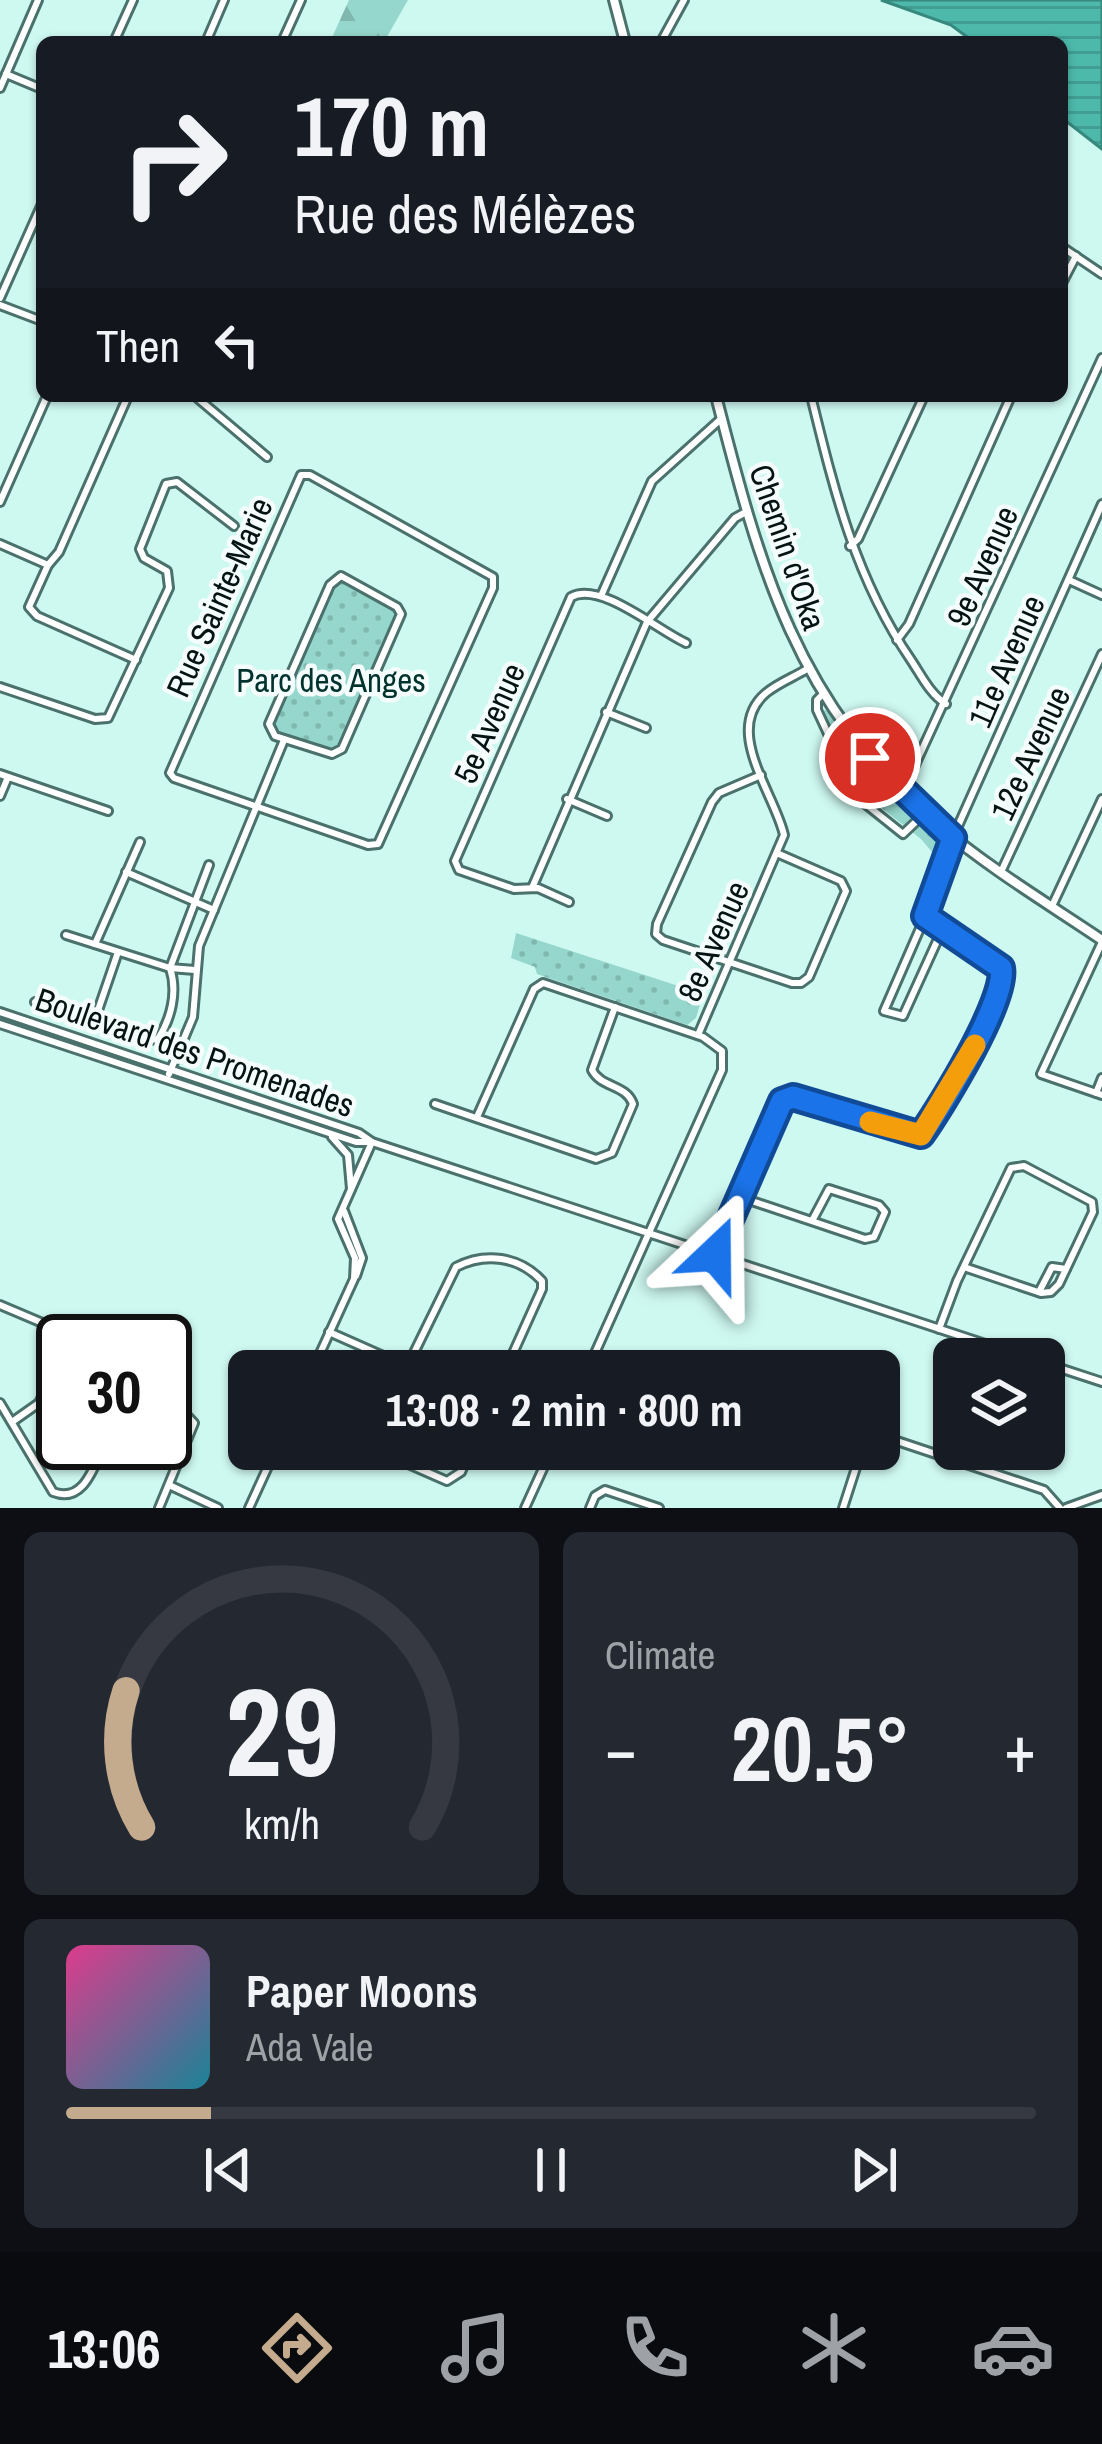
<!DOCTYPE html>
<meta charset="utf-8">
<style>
body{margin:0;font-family:"Archivo Narrow",sans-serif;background:#242831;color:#f1f3f6;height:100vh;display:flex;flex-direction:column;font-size:45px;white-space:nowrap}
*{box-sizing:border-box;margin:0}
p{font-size:39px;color:#9ea1a6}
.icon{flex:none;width:66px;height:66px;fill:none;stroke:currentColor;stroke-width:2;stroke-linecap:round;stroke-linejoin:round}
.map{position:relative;height:1508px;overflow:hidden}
.sheet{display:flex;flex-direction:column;gap:24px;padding:24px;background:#0d0f14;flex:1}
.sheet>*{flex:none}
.guide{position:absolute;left:36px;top:36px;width:1032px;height:366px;border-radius:18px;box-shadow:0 3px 9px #0004;background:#171b24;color:#f1f3f6;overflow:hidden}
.fabs{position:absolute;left:933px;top:1338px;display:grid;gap:24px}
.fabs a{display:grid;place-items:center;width:132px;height:132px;border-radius:18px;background:#171b24;box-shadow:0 3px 9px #0004;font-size:60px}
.speed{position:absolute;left:36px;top:1314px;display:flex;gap:24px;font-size:60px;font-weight:700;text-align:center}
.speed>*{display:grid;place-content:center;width:156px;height:156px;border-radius:50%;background:#171b24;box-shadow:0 3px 9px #0004;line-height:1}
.speed .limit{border:6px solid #111;border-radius:18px;background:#fff;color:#111}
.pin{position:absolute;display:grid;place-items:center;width:102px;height:102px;color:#fff;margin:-51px;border:6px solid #fff;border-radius:50%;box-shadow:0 3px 12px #0007}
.me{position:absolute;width:132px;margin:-66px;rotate:23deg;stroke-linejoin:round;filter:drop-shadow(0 0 9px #0008)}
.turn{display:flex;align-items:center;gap:42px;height:252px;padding:0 60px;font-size:54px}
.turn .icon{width:156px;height:156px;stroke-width:2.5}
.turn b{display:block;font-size:84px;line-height:102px}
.then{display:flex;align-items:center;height:114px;padding:0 60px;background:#0003;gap:24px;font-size:45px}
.big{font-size:90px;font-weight:800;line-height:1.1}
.sheet .widget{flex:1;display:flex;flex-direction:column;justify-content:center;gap:18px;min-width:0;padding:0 42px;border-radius:18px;background:#242831}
.sheet .dial{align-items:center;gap:0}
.dial svg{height:312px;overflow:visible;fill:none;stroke:#363941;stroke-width:7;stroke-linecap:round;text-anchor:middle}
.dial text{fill:#f1f3f6;stroke:none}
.song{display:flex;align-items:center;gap:36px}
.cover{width:144px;height:144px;border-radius:18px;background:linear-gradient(135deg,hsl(330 70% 55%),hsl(190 70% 35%))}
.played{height:12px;border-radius:6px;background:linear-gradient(90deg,#c4ab8d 15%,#363941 15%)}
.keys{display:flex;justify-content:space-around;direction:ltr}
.heat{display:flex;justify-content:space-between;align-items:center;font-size:66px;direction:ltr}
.sheet .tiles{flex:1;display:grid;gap:24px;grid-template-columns:1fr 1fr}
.widget:last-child{grid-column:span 2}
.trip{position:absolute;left:228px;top:1350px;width:672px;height:120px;border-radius:18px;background:#171b24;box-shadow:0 3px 9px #0004;font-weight:800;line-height:120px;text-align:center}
.dock{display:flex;height:192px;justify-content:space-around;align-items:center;background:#090b0e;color:#9ea1a6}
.dock .icon{width:84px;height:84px}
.dock .selected{color:#c4ab8d}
.dock b{font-size:54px;color:#f1f3f6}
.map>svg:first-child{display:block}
</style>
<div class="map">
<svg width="1102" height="1508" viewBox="0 0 1102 1508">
<defs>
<pattern id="grass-dots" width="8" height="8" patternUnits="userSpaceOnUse" patternTransform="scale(3)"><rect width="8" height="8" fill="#96d7cd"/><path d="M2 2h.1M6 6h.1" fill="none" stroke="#80b8af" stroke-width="1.8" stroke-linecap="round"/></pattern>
<pattern id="forest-firs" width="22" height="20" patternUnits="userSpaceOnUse" patternTransform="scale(3)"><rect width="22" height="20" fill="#96d7cd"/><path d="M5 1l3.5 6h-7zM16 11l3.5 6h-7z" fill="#80b8af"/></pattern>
<pattern id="water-rules" width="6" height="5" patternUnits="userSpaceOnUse" patternTransform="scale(3)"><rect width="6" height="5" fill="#4db9ab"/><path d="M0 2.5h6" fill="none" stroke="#429e92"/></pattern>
</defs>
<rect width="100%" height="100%" fill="#cef9f1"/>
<g fill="url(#grass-dots)">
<polygon points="341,576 397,607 401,614 342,749 332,754 275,736 269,724 330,585"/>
<polygon points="826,710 895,795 944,841 937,858 921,839 865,795 821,711"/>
<polygon points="516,933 703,994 696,1018 687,1025 537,974 535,967 511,958"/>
</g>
<polygon fill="url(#forest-firs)" points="349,0 408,0 384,42 330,42"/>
<polygon fill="url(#water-rules)" stroke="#37887d" stroke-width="3" points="881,0 1102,0 1102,149 1062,118 1062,42 974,42 951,25"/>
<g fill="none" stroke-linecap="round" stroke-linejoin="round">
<g stroke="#4a716b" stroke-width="12">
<g id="minor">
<polyline points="114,42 133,0"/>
<polyline points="206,42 224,0"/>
<polyline points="282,42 301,0"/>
<polyline points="661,42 684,0"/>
<polyline points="6,74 42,89"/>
<polyline points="0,88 38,0"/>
<polyline points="1062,247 1102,274"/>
<polyline points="1062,283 1076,256"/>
<polyline points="0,298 42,204"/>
<polyline points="0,305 42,321"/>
<polyline points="128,396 59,552 48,565 29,607 37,616 136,660"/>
<polyline points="195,396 267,457"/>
<path d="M811,396C834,490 855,578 911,660C921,675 930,694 946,704"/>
<polygon points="301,475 310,475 493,577 493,588 378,844 368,845 174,778 170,773"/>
<polyline points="0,502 47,396"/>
<polyline points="0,544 48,565"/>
<polyline points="850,546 858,539 924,396"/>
<polygon points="341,576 397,607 401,614 342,749 332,754 275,736 269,724 330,585"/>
<polyline points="1069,580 1102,595"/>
<polyline points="601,596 652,481 722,418"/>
<polyline points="897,640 909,624 1011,396"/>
<polyline points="0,687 95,719 108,718 169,588 167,571 144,558 140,549 166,484 177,482 234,526"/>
<polyline points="823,694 817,700 817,710 858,798 903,834 925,813"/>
<polyline points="606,712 646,728"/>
<polyline points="0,774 108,811"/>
<polyline points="761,775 719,793 712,802 657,924 656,934 663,940 792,983 801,983 809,977 846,891 841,881 779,854"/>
<polyline points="903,791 1102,358"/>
<polyline points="0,796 8,777"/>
<polyline points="567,799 607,816"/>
<polyline points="126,872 214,910"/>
<polyline points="1001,872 1102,654"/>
<polyline points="532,888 647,622 735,518 746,512"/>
<path d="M569,902L538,888L514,889L459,870L455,861L571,597C601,581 657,630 686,643"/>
<polyline points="1052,906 1102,799"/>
<polyline points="925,917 884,1011 903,1016 943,928"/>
<polyline points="66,935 170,968 195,970"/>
<polyline points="1102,942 1041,1074 1102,1095"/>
<polyline points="95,944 140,842"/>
<path d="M35,1002L148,1040L158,1039C171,1019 178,992 170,968L209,865"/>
<polyline points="94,1022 118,952"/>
<path d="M698,1035L784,835C775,794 722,730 766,693C778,683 794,677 807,669"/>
<polyline points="169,1074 193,1017 199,946 284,740"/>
<polyline points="1096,1093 1102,1078"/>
<path d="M435,1104L596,1159L612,1153L633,1104C626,1084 601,1088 592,1070L615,1007"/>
<polyline points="477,1117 534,989 543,983 703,1037 722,1051 722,1070 587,1371"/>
<polyline points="740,1197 865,1239 874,1237 885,1212 879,1205 829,1189 812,1221"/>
<polyline points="715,1254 786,1097 921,1135 967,1062 1004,975 1001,968 925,917 958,826 1102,504"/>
<polyline points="1039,1292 1052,1267 1066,1269"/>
<polyline points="0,1305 85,1341"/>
<polyline points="939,1329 957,1281 1011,1168 1024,1166 1092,1202 1093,1212 1059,1284 1051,1292 1041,1293 964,1267"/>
<path d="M329,1332L399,1363H409L456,1267C485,1252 519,1256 542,1281V1289L505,1371"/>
<path d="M0,1403L53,1492C84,1504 94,1466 105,1443"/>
<polyline points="12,1422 39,1403 63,1351"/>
<polyline points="879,1435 1044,1490 1060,1508"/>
<polyline points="374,1449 447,1481 461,1472 471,1449"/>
<polyline points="169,1485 218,1508"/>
<polyline points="159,1508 194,1423 165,1392"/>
<polyline points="525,1508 552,1449"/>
<polyline points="590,1508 595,1496 605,1490 659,1508"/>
<polyline points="843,1508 862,1449"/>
<polyline points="1066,1508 1102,1495"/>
</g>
</g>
<g stroke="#4a716b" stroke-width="12">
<g id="tertiary">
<polyline points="0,1012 359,1133 372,1142 1031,1359"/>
<polyline points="0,1024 356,1142 368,1142"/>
<polyline points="332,1137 348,1155 351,1189"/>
<polyline points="344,1211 362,1258 356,1276"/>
<polyline points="1044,1363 1102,1382"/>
<polyline points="312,1371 354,1279 355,1258 338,1219 372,1142"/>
<polyline points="249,1508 276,1449"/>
</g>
</g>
<g stroke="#4a716b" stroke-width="14">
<g id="secondary">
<polyline points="614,0 625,42"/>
<path d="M716,396C760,568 796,705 938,825C989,868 1047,903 1102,940"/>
</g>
</g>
<use href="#minor" stroke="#fff" stroke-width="6"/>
<use href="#tertiary" stroke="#fff" stroke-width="6"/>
<use href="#secondary" stroke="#fff" stroke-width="8"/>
</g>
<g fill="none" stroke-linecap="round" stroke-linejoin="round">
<g stroke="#114b97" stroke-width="30">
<path id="route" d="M715,1254L782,1101L793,1097L921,1135C941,1107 1008,998 1001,968L925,916L953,838L870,758"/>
</g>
<use href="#route" stroke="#1a73e8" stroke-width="21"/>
<polyline stroke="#f59e0b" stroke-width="21" points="870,1122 921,1135 975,1045"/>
</g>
<g text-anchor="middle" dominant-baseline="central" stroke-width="9" stroke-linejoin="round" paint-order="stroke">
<g font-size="33" fill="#051412" stroke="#f5fdfc">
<text transform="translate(788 547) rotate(71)">Chemin d'Oka</text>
<text transform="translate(982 566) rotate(-66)">9e Avenue</text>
<text transform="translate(219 597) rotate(-66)">Rue Sainte-Marie</text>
<text transform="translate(1006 661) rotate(-66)">11e Avenue</text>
<text transform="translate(489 723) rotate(-66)">5e Avenue</text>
<text transform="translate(1030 753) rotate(-65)">12e Avenue</text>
<text transform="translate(713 941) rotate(-66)">8e Avenue</text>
<text transform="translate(195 1052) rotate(19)">Boulevard des Promenades</text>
</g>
<g font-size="33" fill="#00332e" stroke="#f5fdfc">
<text x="331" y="680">Parc des Anges</text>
</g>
</g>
</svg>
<div class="fabs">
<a><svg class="icon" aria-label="layers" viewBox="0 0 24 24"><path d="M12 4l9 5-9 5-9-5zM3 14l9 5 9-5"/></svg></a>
</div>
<div class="speed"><div class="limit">30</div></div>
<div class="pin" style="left:870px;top:758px;background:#d93025"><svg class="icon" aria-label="arrive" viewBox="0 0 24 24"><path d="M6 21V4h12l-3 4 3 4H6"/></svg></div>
<svg class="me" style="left:715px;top:1254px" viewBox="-20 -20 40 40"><path d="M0-17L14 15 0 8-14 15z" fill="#1a73e8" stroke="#fff" stroke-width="4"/></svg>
<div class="trip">13:08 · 2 min · 800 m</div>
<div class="guide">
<div class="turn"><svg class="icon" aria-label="right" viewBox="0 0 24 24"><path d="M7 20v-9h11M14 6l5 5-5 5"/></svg><div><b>170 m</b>Rue des Mélèzes</div></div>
<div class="then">Then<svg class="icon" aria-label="left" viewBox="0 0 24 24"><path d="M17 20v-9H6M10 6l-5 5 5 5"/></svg></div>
</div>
</div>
<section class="sheet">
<div class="tiles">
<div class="widget dial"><svg viewBox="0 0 100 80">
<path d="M14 69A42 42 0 1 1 86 69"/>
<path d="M14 69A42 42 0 0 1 10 34" stroke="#c4ab8d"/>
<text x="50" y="56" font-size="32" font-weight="700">29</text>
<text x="50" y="72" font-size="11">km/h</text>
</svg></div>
<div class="widget"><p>Climate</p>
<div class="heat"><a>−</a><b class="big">20.5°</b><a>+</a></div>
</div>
<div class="widget">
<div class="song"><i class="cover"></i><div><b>Paper Moons</b><p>Ada Vale</p></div></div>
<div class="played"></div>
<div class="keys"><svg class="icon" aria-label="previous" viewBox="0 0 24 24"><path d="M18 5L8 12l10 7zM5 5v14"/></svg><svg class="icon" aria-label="pause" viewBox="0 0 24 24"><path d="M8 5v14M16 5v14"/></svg><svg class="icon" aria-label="next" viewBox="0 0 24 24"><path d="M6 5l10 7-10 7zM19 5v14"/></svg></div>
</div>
</div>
</section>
<nav class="dock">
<b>13:06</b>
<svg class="icon selected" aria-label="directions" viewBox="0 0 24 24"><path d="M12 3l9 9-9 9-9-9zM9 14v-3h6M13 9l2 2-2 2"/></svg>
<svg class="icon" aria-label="music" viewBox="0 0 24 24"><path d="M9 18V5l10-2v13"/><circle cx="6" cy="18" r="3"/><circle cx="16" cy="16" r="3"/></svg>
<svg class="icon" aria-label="phone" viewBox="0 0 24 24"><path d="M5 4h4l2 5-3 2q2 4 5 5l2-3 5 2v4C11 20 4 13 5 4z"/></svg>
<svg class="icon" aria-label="climate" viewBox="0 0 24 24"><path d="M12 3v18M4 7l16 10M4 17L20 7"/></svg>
<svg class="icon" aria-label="car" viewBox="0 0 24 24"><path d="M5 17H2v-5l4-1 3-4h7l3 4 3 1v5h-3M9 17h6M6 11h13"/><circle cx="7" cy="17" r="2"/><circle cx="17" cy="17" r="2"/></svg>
</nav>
